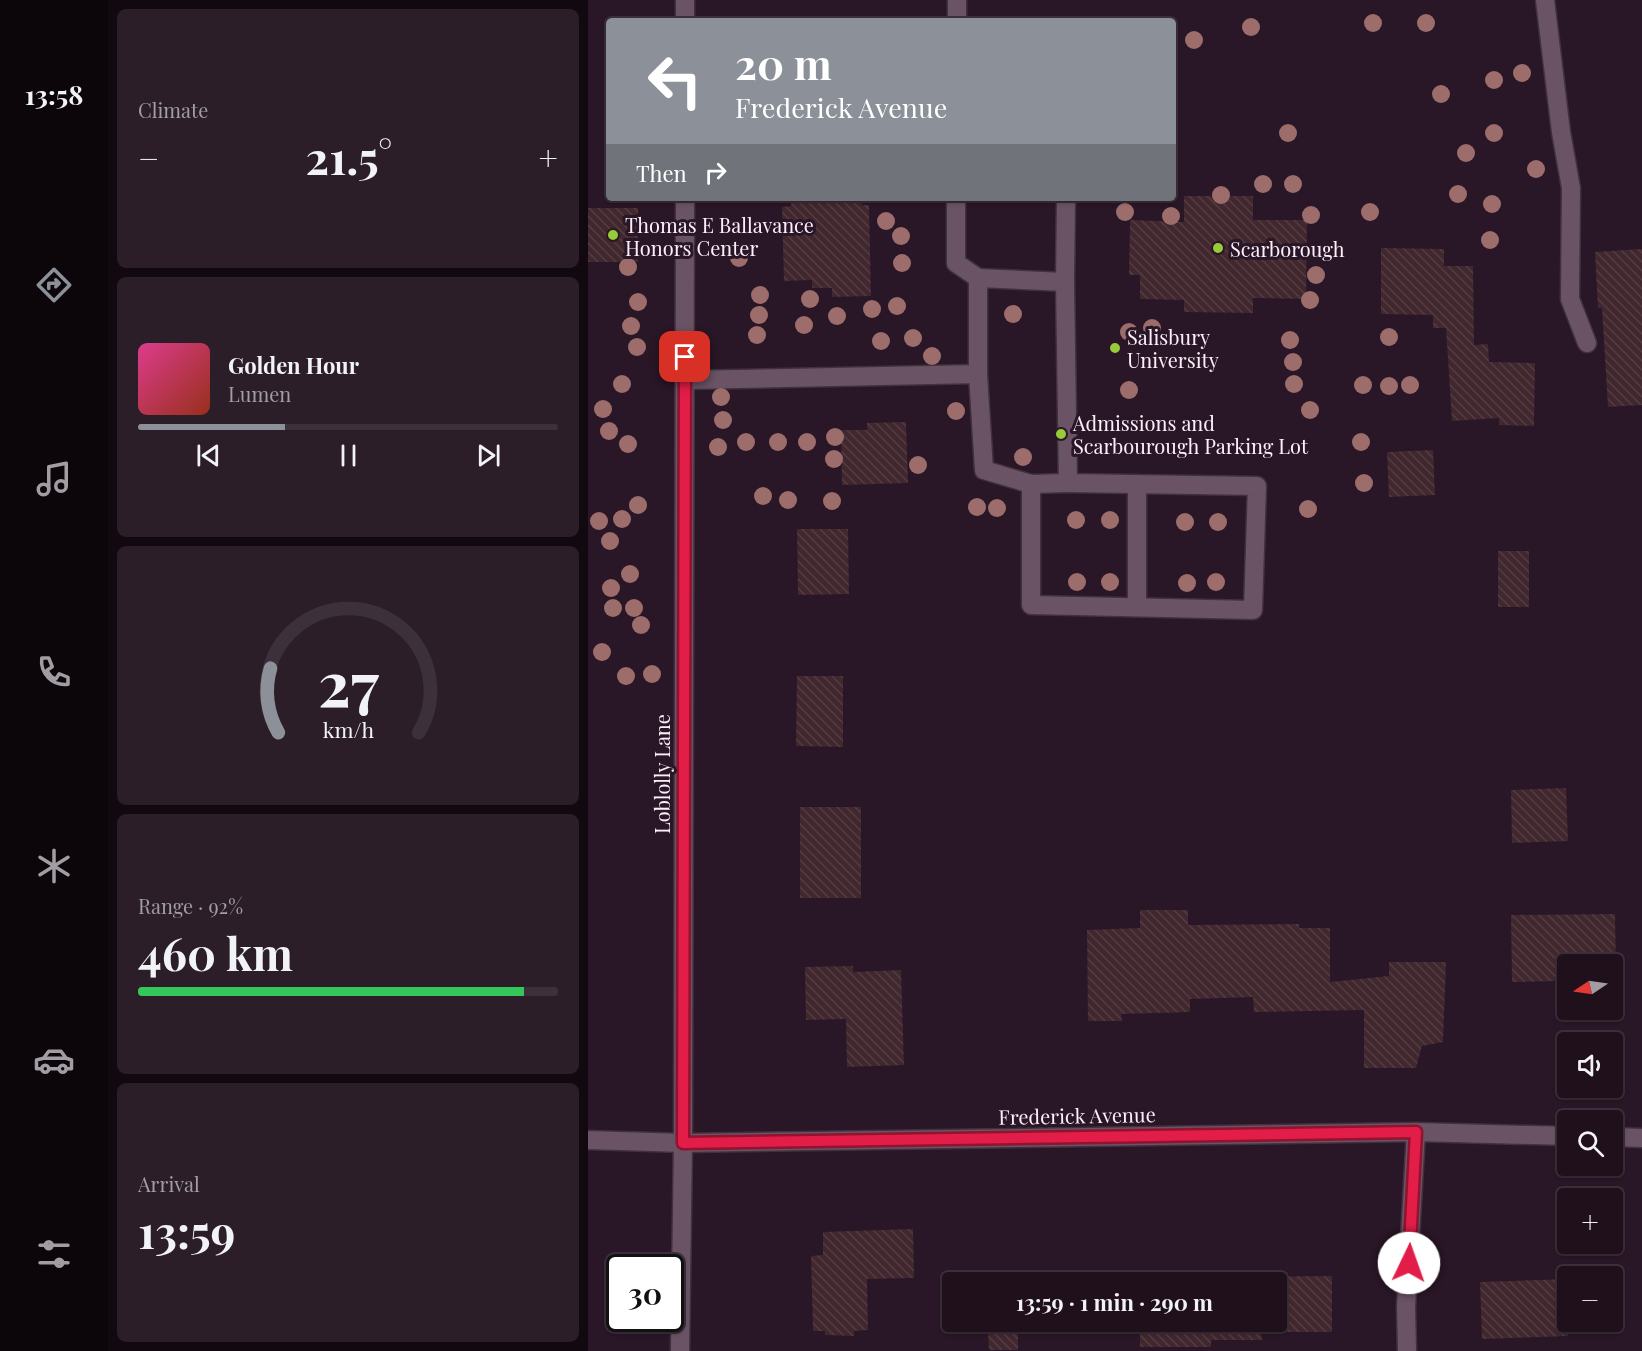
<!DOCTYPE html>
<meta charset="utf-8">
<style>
body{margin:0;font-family:"Playfair Display",serif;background:#2c1e29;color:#f1f3f6;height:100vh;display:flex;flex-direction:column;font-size:22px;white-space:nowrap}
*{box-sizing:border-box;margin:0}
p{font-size:20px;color:#a19da3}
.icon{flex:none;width:33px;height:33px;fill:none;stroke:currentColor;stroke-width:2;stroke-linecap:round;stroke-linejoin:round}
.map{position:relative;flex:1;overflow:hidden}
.side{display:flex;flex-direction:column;gap:9px;padding:9px;background:#11090f;width:480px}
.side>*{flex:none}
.hud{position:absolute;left:18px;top:18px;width:570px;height:183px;border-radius:6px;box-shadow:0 2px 4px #0004,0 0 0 2px #3c303b;background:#8c9099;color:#fff;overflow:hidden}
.needle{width:39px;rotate:257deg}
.buttons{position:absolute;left:969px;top:954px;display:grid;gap:12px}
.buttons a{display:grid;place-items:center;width:66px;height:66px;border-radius:6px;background:#1f101c;box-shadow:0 2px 4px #0004,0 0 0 2px #3c303b;font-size:30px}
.speed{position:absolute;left:18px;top:1254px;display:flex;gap:12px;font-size:30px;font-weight:700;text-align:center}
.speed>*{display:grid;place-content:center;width:78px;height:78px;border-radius:50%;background:#1f101c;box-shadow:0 2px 4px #0004,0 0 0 2px #3c303b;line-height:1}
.speed .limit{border:3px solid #111;border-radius:9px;background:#fff;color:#111}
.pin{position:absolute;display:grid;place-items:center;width:51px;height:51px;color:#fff;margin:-26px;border-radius:12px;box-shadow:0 3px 9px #0006}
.me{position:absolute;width:66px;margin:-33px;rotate:3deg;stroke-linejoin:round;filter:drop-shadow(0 0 4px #0008)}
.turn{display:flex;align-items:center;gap:21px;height:126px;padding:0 30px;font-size:27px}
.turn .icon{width:78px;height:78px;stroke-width:2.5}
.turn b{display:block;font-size:42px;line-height:51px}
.then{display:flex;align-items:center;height:57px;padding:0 30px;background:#0003;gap:12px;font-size:22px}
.big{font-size:45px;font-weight:700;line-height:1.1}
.side .card{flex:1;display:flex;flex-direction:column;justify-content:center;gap:9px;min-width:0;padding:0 21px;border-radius:9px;background:#2c1e29}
.side .dial{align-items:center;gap:0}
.dial svg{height:156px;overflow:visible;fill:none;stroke:#3c303b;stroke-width:7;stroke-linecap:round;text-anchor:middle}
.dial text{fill:#f1f3f6;stroke:none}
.song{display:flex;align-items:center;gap:18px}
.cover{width:72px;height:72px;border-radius:9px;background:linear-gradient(135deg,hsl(330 70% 55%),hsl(10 70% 35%))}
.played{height:6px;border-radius:3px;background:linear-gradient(90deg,#8c9099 35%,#3c303b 35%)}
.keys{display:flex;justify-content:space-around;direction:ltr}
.heat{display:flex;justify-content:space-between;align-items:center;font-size:33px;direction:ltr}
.charge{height:9px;border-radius:4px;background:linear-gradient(90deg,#34c759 92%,#3c303b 0)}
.trip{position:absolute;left:354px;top:1272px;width:345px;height:60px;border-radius:6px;background:#1f101c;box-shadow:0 2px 4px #0004,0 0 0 2px #3c303b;font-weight:700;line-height:60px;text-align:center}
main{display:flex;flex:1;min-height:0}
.tab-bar{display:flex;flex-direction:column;width:108px;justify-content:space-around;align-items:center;background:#0c060b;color:#a19da3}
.tab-bar .icon{width:42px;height:42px}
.tab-bar .on{color:#8c9099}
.tab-bar b{font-size:27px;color:#f1f3f6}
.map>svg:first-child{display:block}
</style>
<main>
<nav class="tab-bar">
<b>13:58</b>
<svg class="icon on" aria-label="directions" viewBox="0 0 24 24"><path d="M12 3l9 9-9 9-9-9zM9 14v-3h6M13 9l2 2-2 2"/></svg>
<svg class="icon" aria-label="music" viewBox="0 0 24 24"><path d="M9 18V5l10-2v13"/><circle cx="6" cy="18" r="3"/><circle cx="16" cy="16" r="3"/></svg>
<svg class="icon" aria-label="phone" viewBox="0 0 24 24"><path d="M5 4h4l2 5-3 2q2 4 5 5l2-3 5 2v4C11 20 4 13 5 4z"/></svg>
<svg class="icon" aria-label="climate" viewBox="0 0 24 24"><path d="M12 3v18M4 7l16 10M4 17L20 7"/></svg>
<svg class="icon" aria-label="car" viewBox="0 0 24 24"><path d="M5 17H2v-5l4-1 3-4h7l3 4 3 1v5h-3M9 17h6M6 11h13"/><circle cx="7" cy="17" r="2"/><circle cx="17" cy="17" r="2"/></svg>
<svg class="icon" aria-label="filters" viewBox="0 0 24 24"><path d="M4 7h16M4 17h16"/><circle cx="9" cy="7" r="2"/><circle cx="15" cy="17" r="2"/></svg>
</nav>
<section class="side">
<div class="card"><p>Climate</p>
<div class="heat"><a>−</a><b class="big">21.5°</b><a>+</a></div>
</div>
<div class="card">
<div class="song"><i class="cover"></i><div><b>Golden Hour</b><p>Lumen</p></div></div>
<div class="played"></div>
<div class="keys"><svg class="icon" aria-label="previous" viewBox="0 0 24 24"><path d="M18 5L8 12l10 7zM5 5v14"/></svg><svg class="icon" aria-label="pause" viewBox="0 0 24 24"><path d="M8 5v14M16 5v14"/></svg><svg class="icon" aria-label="next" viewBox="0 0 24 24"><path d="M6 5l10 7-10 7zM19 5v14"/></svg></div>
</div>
<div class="card dial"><svg viewBox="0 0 100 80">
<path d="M14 69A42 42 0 1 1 86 69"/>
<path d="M14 69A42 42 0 0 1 10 36" stroke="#8c9099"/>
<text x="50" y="56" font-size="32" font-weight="700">27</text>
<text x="50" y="72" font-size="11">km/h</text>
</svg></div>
<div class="card"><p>Range · 92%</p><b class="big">460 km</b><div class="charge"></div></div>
<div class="card"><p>Arrival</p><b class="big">13:59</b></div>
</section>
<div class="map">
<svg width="1054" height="1351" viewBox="0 0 1054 1351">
<defs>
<pattern id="building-back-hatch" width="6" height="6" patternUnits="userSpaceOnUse" patternTransform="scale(1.5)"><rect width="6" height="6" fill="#41272e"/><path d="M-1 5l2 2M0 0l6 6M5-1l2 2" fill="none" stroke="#543c43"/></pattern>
</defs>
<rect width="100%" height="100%" fill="#291626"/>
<g fill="url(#building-back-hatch)">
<polygon points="596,196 665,196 665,220 719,220 718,299 665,298 665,313 596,312 596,300 552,299 552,275 541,275 542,220 596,222"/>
<polygon points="203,198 274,198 274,205 281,205 283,296 244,297 244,288 224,288 224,280 196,281 194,207 203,206"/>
<rect x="0" y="208" width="50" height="54"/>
<polygon points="793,248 856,249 856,266 885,266 886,345 900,344 901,362 947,363 946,426 911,425 911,418 864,421 858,328 845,328 845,315 793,314"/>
<polygon points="1054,249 1054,405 1020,407 1014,308 1010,308 1007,252"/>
<polygon points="318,422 320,483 254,485 253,430 279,430 279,423"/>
<polygon points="845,450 847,495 801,497 799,452"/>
<polygon points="209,529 260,529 261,594 210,595"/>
<rect x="910" y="551" width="31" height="56"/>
<polygon points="209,676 255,676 255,747 208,746"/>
<polygon points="978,788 980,841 924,843 923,790"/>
<rect x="212" y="807" width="61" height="91"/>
<polygon points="552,910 600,910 600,925 711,924 711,928 742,928 742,982 801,976 801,962 858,962 855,1042 834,1046 828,1068 776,1068 776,1010 666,1012 665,997 602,999 602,1012 533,1014 534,1021 500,1021 499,930 552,928"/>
<polygon points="1027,914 1028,971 1024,971 1024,964 980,964 980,971 969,972 969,981 924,982 923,915"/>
<polygon points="265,966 265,972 313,970 316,1065 259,1067 258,1019 218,1020 217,967"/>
<polygon points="325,1229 326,1278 279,1279 280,1330 266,1331 266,1336 237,1335 237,1331 225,1331 223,1256 235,1255 235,1232"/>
<polygon points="476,1273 476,1282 370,1282 370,1274"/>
<polygon points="552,1275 597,1275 597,1277 744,1276 744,1332 673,1332 674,1340 623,1340 623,1347 552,1347 552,1322 688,1322 688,1282 552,1282"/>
<polygon points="980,1279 980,1336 894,1339 892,1282"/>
<polygon points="371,1322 476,1322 476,1331 430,1331 430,1350 401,1350 400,1332 371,1333"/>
</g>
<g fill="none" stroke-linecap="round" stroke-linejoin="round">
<g stroke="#40313e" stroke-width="21">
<g id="minor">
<polyline points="957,0 973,132 983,188 982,299 999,343"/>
<polyline points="97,21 97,0"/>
<polyline points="369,21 369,0"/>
<polyline points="368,198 368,263 390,278"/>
<polyline points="477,282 478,198"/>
<polyline points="97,380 390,374 390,278 477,282 480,483 669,486 665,610 443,605 443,484 396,470 390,374"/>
<polyline points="443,484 480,483"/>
<polyline points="549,607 549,484"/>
<polyline points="1024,1137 1054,1138"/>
<polyline points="0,1140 95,1143 828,1132 980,1136"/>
<polyline points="92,1351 95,1143 97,198"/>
<polyline points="819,1351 818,1307 828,1132"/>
</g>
</g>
<use href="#minor" stroke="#695365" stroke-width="18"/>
</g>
<g fill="#9c6d6b">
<circle cx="785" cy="23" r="9"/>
<circle cx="838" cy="23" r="9"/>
<circle cx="663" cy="27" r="9"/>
<circle cx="606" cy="40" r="9"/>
<circle cx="934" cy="73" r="9"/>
<circle cx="906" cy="80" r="9"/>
<circle cx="853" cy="94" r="9"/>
<circle cx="700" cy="133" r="9"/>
<circle cx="906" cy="133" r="9"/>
<circle cx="878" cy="153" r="9"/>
<circle cx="948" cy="169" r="9"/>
<circle cx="675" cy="184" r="9"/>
<circle cx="705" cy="184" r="9"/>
<circle cx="870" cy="194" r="9"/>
<circle cx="633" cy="195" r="9"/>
<circle cx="904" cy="204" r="9"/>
<circle cx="537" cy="212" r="9"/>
<circle cx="782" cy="212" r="9"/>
<circle cx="723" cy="215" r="9"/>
<circle cx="583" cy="216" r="9"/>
<circle cx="298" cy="221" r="9"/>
<circle cx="313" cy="236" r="9"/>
<circle cx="902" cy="240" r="9"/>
<circle cx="151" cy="258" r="9"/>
<circle cx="314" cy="263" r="9"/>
<circle cx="40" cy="267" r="9"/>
<circle cx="728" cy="275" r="9"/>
<circle cx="172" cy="295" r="9"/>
<circle cx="222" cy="299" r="9"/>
<circle cx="722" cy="300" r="9"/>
<circle cx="50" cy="302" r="9"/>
<circle cx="309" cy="306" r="9"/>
<circle cx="284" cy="309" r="9"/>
<circle cx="425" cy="314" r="9"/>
<circle cx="171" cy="315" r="9"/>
<circle cx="249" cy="316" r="9"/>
<circle cx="216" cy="325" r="9"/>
<circle cx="43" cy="326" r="9"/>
<circle cx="564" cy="328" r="9"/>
<circle cx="541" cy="332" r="9"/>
<circle cx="169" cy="335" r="9"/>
<circle cx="801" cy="337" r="9"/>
<circle cx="325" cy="338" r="9"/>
<circle cx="702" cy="340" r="9"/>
<circle cx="293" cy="341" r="9"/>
<circle cx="49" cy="347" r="9"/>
<circle cx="344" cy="356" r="9"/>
<circle cx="705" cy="362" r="9"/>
<circle cx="34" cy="384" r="9"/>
<circle cx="706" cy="384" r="9"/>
<circle cx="775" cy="385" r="9"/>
<circle cx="822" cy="385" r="9"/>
<circle cx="801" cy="386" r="9"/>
<circle cx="541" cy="390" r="9"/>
<circle cx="133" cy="397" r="9"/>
<circle cx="15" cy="409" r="9"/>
<circle cx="722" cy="410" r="9"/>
<circle cx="368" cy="411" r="9"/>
<circle cx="135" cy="420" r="9"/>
<circle cx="21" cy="431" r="9"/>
<circle cx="247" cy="437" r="9"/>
<circle cx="158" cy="442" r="9"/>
<circle cx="190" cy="442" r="9"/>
<circle cx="219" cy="442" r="9"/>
<circle cx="773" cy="442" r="9"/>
<circle cx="40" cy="444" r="9"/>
<circle cx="130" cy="447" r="9"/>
<circle cx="435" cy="457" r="9"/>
<circle cx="246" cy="459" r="9"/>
<circle cx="330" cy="465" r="9"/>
<circle cx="776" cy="483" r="9"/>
<circle cx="175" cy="496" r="9"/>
<circle cx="200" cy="500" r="9"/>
<circle cx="244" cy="501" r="9"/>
<circle cx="50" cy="505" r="9"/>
<circle cx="389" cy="507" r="9"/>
<circle cx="409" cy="508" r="9"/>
<circle cx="720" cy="509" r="9"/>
<circle cx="34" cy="519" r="9"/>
<circle cx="488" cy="520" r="9"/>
<circle cx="522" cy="520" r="9"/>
<circle cx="11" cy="521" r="9"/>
<circle cx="597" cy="522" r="9"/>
<circle cx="630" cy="522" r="9"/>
<circle cx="22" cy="541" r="9"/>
<circle cx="42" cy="574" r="9"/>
<circle cx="489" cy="582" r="9"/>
<circle cx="522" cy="582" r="9"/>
<circle cx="628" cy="582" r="9"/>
<circle cx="599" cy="583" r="9"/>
<circle cx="23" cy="588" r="9"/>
<circle cx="25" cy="608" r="9"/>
<circle cx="46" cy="608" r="9"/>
<circle cx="53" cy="625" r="9"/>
<circle cx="14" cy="652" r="9"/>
<circle cx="64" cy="674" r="9"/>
<circle cx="38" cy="676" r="9"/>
</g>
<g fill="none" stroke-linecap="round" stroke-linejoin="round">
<g stroke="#92132f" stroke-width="15">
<polyline id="route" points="97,357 95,1143 828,1132 821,1263"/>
</g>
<use href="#route" stroke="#e11d48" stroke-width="10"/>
</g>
<g fill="#97cb38" stroke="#291626" stroke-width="2">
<circle cx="25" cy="235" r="6"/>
<circle cx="630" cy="248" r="6"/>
<circle cx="527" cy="348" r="6"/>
<circle cx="473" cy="434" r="6"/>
</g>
<g text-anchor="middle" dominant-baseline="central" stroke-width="6" stroke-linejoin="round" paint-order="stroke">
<g font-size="20" fill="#fceffa" stroke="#291626" text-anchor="start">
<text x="37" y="224">Thomas E Ballavance<tspan x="37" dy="23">Honors Center</tspan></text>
<text x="642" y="248">Scarborough</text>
<text x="539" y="336">Salisbury<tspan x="539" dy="23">University</tspan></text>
<text x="485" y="422">Admissions and<tspan x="485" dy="23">Scarbourough Parking Lot</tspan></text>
</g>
<g font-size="20" fill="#fceffa" stroke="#291626">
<text transform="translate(73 774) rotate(-90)">Loblolly Lane</text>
<text transform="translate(489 1115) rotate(-1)">Frederick Avenue</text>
</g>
</g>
</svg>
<div class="buttons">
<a><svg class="needle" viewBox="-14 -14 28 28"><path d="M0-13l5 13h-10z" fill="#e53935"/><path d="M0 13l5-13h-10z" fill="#a19da3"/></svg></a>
<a><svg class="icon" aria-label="sound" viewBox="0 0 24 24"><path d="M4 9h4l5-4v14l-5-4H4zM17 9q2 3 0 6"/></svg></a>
<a><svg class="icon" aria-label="search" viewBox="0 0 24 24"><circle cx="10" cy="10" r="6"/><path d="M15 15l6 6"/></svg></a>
<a>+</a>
<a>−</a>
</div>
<div class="speed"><div class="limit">30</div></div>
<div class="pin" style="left:97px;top:357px;background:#d93025"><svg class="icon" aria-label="arrive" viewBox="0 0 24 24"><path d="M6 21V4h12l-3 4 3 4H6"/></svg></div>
<svg class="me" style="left:821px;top:1263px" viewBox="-20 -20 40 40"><circle r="19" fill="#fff"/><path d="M0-13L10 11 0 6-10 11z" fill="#e11d48"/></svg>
<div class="trip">13:59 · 1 min · 290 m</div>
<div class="hud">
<div class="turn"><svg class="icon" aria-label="left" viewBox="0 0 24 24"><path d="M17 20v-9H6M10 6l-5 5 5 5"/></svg><div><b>20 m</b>Frederick Avenue</div></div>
<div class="then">Then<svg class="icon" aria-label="right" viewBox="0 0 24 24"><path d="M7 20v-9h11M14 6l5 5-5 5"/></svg></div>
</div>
</div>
</main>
